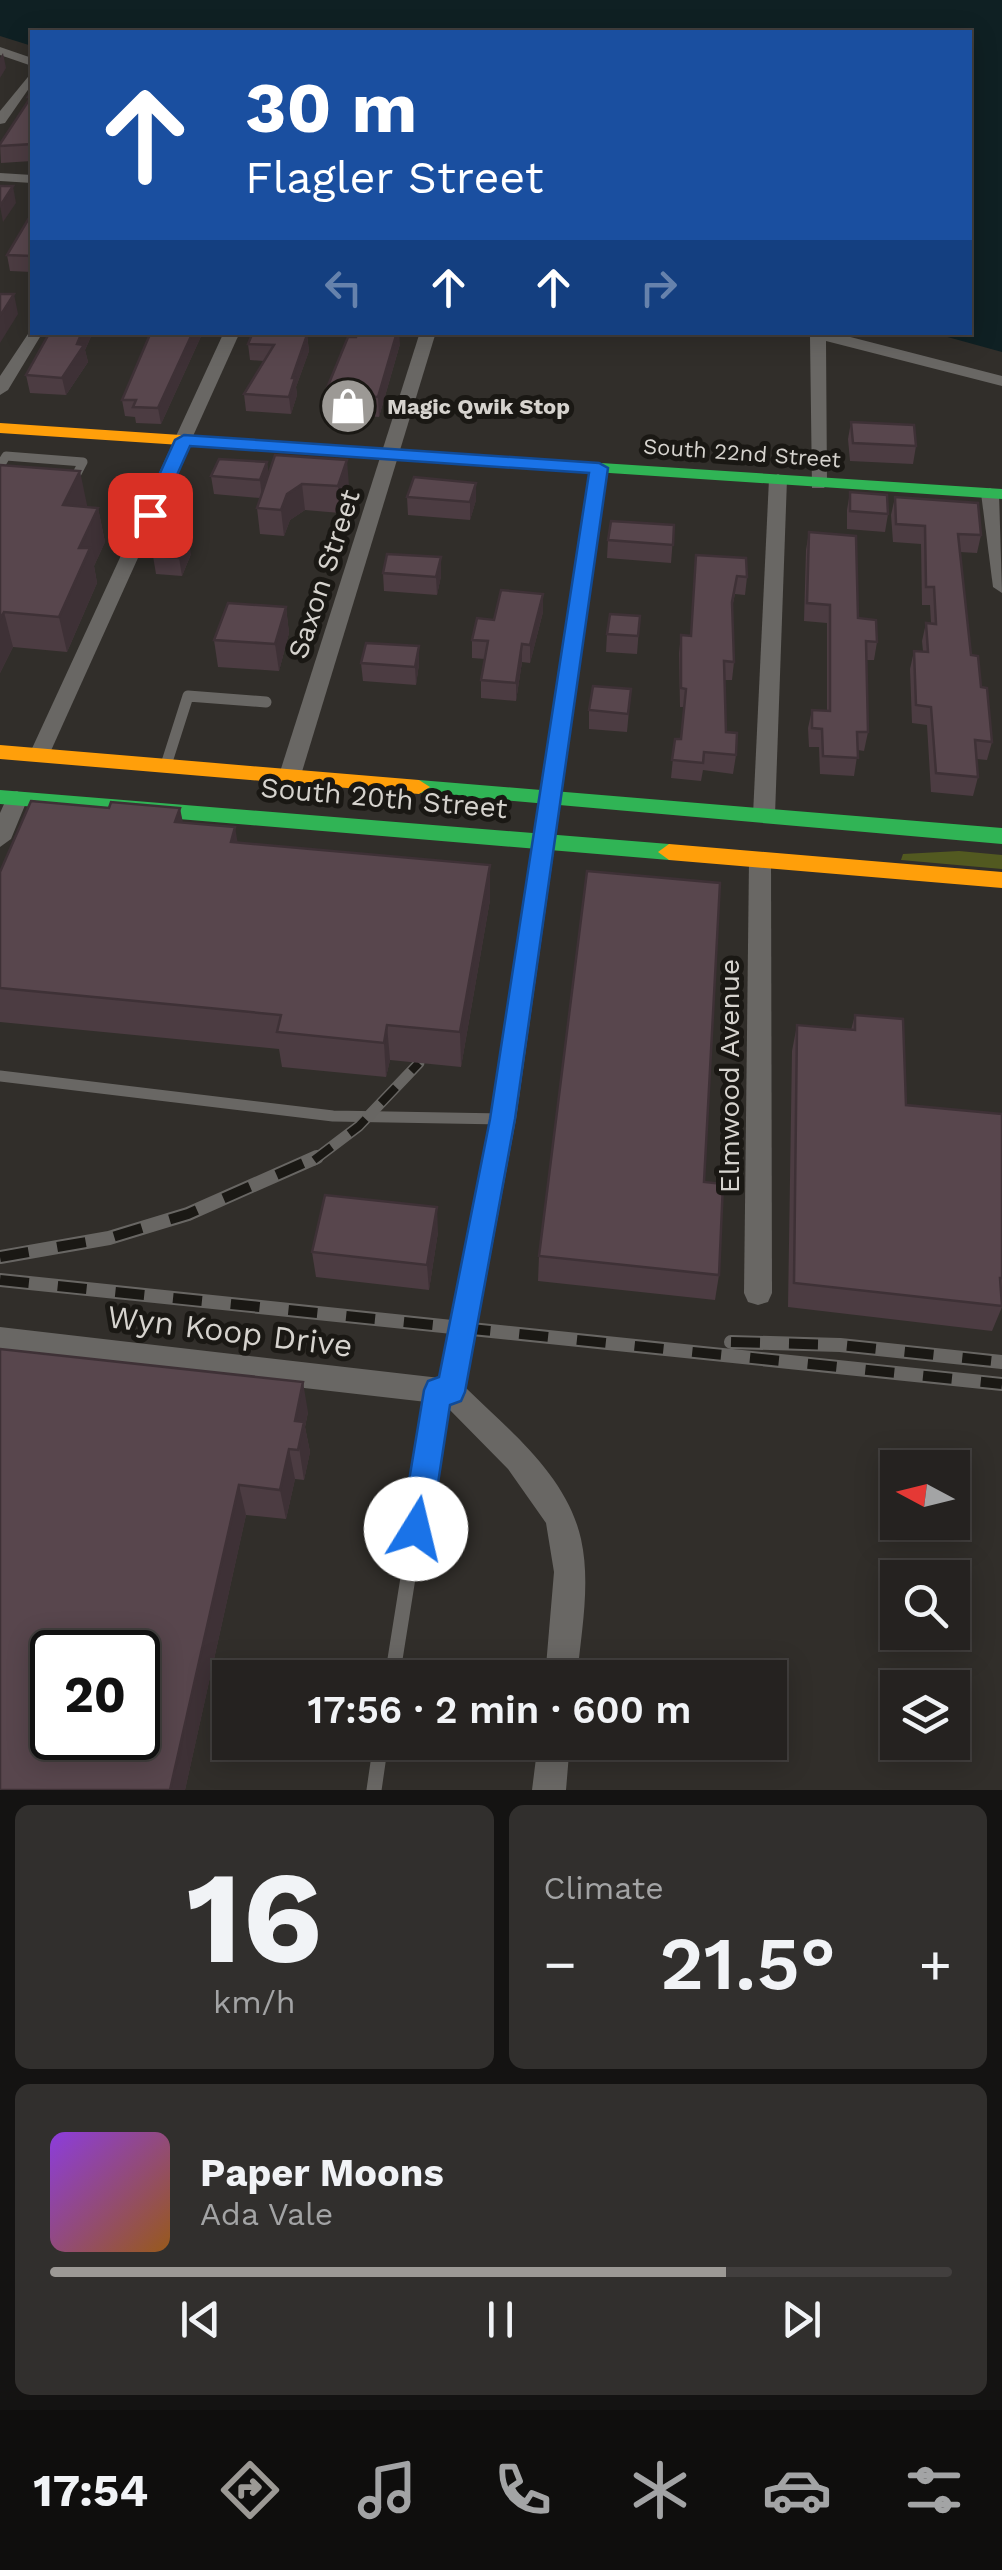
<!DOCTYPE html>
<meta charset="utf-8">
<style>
body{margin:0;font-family:"Work Sans",sans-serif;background:#312f2d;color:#f1f3f6;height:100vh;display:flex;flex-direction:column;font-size:38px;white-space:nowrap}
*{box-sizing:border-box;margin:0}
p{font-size:32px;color:#a3a4a5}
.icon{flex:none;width:55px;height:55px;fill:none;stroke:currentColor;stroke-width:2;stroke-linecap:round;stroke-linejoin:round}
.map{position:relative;height:1790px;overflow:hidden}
.sheet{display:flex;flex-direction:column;gap:15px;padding:15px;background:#141312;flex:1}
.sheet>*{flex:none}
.guide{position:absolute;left:30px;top:30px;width:942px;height:305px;border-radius:0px;box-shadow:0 5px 25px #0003,0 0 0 2px #423f3e;background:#1a4fa0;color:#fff;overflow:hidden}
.needle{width:65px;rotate:277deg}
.tools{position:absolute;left:880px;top:1450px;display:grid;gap:20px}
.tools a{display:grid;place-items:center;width:90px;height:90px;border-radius:0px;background:#252220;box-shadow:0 5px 25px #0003,0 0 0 2px #423f3e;font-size:50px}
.speed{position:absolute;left:30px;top:1630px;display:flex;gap:20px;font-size:50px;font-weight:700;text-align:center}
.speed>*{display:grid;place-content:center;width:130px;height:130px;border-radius:50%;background:#252220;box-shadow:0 5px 25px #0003,0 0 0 2px #423f3e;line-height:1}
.speed .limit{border:5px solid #111;border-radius:15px;background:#fff;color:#111}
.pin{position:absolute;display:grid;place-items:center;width:85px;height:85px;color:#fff;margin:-42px;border-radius:20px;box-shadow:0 5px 15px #0006}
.me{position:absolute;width:110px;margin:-55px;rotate:9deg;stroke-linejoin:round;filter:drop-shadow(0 0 8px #0008)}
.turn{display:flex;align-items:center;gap:35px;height:210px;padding:0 50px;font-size:45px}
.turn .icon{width:130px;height:130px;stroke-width:2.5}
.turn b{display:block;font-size:70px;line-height:85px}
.lanes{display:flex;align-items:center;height:95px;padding:0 50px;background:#0003;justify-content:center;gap:50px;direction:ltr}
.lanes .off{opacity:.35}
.big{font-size:75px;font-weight:600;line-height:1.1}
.sheet .card{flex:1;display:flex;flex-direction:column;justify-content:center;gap:15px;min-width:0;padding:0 35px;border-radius:15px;background:#312f2d}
.sheet .dial{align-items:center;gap:0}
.dial b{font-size:130px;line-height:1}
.song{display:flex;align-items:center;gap:30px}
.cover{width:120px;height:120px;border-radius:15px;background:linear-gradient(135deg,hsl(270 70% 55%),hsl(30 70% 35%))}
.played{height:10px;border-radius:5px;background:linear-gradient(90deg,#9c9995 75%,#423f3e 75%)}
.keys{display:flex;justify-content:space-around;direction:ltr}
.heat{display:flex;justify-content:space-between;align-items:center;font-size:55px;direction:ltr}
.sheet .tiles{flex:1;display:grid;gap:15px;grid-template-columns:1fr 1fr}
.card:last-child{grid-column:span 2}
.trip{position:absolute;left:212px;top:1660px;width:575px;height:100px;border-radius:0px;background:#252220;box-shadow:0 5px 25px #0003,0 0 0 2px #423f3e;font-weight:600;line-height:100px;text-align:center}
.dock{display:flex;height:160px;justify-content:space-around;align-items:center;background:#0f0e0d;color:#a3a4a5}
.dock .icon{width:70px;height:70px}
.dock .current{color:#9c9995}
.dock b{font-size:45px;color:#f1f3f6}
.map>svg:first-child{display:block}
</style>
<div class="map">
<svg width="1002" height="1790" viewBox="0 0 1002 1790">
<rect width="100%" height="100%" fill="#312e2a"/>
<polygon fill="#525920" points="959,851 1002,855 1002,869 901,860 903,854"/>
<polygon fill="#0f2023" points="0,0 1002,0 1002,352 933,333 970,332 970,32 32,32 32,46 0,36"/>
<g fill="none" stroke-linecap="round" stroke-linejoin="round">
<polyline stroke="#696764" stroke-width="9" points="0,466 6,456 83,462 71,485"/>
<g stroke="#696764" stroke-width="11">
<polyline points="166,765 188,696 266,702"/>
<polyline points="0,1076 333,1116 503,1119"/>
</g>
<g stroke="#696764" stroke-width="15">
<polyline points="392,1678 438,1390"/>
<polyline points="374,1790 381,1742"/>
</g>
<g fill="#696764" fill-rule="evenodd">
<polygon points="0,47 32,58 32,66 0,55"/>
<polygon points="32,72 32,84 5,123 0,124 0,111"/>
<polygon points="0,173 32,175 32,183 0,181"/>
<polygon points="32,328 32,332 43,332 8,390 0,395 0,376"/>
<polygon points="224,332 240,332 49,755 39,762 32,760 29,755"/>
<polygon points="420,332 436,332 301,775 297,780 283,780 279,775"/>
<polygon points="802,332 831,332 1002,376 1002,386 826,341 827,484 824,488 812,488 810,337"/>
<path d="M599,464L608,469L516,1119L466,1388C510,1431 567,1476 581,1539C591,1584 581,1633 577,1678H545L554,1572L546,1523L508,1469L444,1404L0,1353V1327L440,1378L490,1119L590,469Z"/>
<polygon points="778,474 787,479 775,815 764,823 753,815 769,479"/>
<polygon points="990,488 999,493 1002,593 993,587 981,493"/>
<polygon points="17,791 28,798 11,839 0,847 0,813 9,793"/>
<polygon points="760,852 771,860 772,1293 768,1302 758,1305 748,1302 744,1293 749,860"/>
<polygon points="538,1742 570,1742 566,1790 532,1790"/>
</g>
<g fill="#30b455" fill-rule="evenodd">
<polygon points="479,455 1002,489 1002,499 473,464 470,460"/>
<polygon points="419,780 1002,828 1002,844 411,792 408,787 411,782"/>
<polygon points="0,790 669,844 680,852 669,860 0,804"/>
</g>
<g fill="#ff9f0a" fill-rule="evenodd">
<polygon points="0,423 479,455 488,460 479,465 0,433"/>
<polygon points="0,745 419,780 430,787 419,794 0,759"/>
<polygon points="669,844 1002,872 1002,888 669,860 658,852"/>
</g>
<g stroke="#686663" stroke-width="11">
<polyline id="rail-far1" points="314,1160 359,1126 419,1063"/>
</g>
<g stroke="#686663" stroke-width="14">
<g id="rail">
<polyline points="0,1257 109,1238 188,1214 317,1157"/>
<polyline points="0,1280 1002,1384"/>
<polyline points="731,1342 840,1345 1002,1362"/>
</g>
</g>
<use href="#rail-far1" stroke="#1a1814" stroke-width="8" stroke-dasharray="22" stroke-linecap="butt"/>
<use href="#rail" stroke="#1a1814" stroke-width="10" stroke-dasharray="29" stroke-linecap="butt"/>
</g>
<g fill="#4c3c42">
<polygon points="32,91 32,161 1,163 0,144 28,101 28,97"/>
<polygon points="32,213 32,272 10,271 7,255"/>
<polygon points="50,332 93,332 85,350 88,362 66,395 30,393 26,375"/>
<polygon points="151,332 203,332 161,424 136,423 135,417 125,416 122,400"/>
<polygon points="304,334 307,335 309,351 296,387 297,395 291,414 246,411 244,394 264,361 250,360 248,344"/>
<polygon points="400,344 379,417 327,413 325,393"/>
<polygon points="851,422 916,446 913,464 850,461 848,439"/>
<polygon points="267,462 268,474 349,486 340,513 305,510 290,520 284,536 260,534 257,508 260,498 214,494 211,476"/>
<polygon points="0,465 87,505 86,507 98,508 105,542 94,566 97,583 67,652 13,647 0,673"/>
<polygon points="850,492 888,514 885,532 847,529 847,510"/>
<polygon points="407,497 476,500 470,520 408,515"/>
<polygon points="895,497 981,535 977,553 960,552 971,655 981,687 992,742 987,760 977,759 978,777 973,796 931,792 927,725 912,723 910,669 914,651 923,651 922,641 926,623 931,623 930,605 922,605 921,544 893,542 891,515"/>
<polygon points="674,525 671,563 607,558 608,540"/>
<polygon points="809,532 858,618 877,642 874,660 867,660 868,732 864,751 858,750 854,776 820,774 819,747 809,747 808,728 812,710 827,711 827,623 804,621 806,550"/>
<polygon points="191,554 182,576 156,574 153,556"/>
<polygon points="696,555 747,577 745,595 735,594 732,608 734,662 732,680 724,680 726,732 736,755 733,774 703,770 701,781 671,778 675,739 681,739 684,707 680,707 679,653 681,635 691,635"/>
<polygon points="383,573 441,576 437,595 384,591"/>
<polygon points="543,594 543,612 530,663 522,662 516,701 481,698 481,680 485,659 472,658 472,640 494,620"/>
<polygon points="286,607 289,633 279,671 218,667 214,640"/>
<polygon points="640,616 637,654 606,652 607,634"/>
<polygon points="361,663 419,664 416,685 363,681"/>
<polygon points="631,689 627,732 589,729 589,710"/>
<polygon points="183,822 238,843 490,900 461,1067 390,1060 386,1077 282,1067 279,1049 0,1022 0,872"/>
<polygon points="855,1015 906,1105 1002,1114 1002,1307 992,1331 788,1307 792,1051 797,1025 851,1030"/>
<polygon points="704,1182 719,1275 715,1300 538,1281 539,1256"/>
<polygon points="438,1232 429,1290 316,1277 312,1252"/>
<polygon points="0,1349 308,1412 305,1427 310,1452 304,1480 295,1479 286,1519 246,1515 185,1790 0,1790"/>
</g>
<g fill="#3e3136">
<polygon points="3,53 6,68 0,78 0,58"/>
<polygon points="13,186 16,203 3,222 0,206"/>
<polygon points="14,294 18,314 0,343 0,316"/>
<polygon points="82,332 93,332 85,350 88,362 66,395 62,378"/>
<polygon points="193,332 203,332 161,424 158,408"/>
<polygon points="397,332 399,332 400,344 379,417 378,397"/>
<polygon points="307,335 309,351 296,387 297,395 291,414 289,397 292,378"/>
<polygon points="347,460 349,486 340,513 338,486"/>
<polygon points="267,462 269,480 262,498 260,480"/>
<polygon points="80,471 87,505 71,540 63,505"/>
<polygon points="476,483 476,500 470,520 470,502"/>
<polygon points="302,484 305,510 290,520 284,536 281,510 287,494"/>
<polygon points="98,508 105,542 94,566 97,583 67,652 59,617 79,548"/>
<polygon points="188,536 191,554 182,576 179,558"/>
<polygon points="441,557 441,576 437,595 436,577"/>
<polygon points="543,594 543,612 530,663 530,645"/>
<polygon points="286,607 289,633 279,671 275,644"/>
<polygon points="4,612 13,647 0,673 0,619"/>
<polygon points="522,644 522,662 516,701 516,683"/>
<polygon points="419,646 419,664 416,685 415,667"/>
<polygon points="180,808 187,843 175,822"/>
<polygon points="235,827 241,862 231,842"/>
<polygon points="490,865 490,900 461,1067 460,1032"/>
<polygon points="387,1025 390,1060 386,1077 384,1043"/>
<polygon points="437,1207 438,1232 429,1290 427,1265"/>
<polygon points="303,1382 308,1412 305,1427 310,1452 304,1480 295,1421"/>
<polygon points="289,1449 295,1479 286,1519 280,1490"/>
<polygon points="239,1485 246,1515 185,1790 170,1790"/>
</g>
<g fill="#58464d" stroke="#3e3136" stroke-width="2.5" fill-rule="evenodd">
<polygon points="32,91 32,144 0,146 0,144 31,97 28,97"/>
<polygon points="0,186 13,186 0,206"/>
<polygon points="32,213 32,256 7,255"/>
<polygon points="0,294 14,294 0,316"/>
<polygon points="50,332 82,332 77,344 84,345 62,378 26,375"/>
<polygon points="151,332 193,332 158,408 133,407 136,400 122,400"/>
<polygon points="253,332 297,332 296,334 307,335 292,378 295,378 289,397 244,394 274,345 248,344"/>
<polygon points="357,332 397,332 378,397 325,393 348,337 356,337"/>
<polygon points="851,422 914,425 916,446 853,443"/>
<polygon points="275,455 347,460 338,486 302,484 287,494 281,510 257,508"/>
<polygon points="219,459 267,462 260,480 211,476"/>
<polygon points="0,465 80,471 63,505 98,508 79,548 90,548 59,617 4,612 0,619"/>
<polygon points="414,477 476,483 470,502 407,497"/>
<polygon points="850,492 887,495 888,514 850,511"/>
<polygon points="895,497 978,503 981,535 958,534 971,655 978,656 981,687 987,688 992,742 975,740 978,777 936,773 931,707 916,705 914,651 928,652 926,623 936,624 934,587 926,587 925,526 896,524"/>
<polygon points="611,521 674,525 673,545 608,540"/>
<polygon points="809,532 856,536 858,618 876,620 877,642 866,641 868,732 857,732 858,758 823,756 822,729 812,728 812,710 830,711 830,605 807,603"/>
<polygon points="162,534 188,536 179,558 153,556"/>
<polygon points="387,554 441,557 436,577 383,573"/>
<polygon points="696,555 746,558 747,577 737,576 732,602 734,662 724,661 726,732 737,733 736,755 704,752 703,763 672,760 675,739 681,739 686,689 681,688 681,635 691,636"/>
<polygon points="501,590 543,594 530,645 522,644 516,683 481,680 488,641 472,640 477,618 494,620"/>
<polygon points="228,603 286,607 275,644 214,640"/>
<polygon points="610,614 640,616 638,636 607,634"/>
<polygon points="366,643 419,646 415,667 361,663"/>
<polygon points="593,686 631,689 628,714 589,710"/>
<polygon points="31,801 109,808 111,802 180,808 175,822 235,827 231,842 490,865 460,1032 387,1025 384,1043 277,1032 281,1015 0,988 0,872"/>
<polygon points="587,871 720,883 704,1182 723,1184 719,1275 539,1256"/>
<polygon points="855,1015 903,1019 906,1105 1002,1114 1002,1278 1000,1278 1002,1306 794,1283 797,1025 855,1030"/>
<polygon points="325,1195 437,1207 427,1265 312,1252"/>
<path d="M0,1349L303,1382L295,1421L304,1422L298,1450L289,1449L280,1490L239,1485L170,1790H0ZM52,1652H138V1738H52Z"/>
</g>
<polygon fill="#1a73e8" stroke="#114b97" stroke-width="2.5" points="184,435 599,463 608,468 515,1119 465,1392 461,1401 450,1405 431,1529 426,1539 416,1544 405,1539 401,1529 424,1390 428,1381 439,1377 490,1119 589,473 190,446 159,515 156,519 143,519 141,515 175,440"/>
<defs>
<g id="shop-disc" transform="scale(2.875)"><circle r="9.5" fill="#9c9995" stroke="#1a1814"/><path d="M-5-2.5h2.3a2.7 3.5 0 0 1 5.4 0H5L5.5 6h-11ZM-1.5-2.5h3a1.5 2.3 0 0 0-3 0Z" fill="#fff"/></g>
</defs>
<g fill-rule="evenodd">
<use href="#shop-disc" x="348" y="406"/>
</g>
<g text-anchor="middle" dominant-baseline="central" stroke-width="10" stroke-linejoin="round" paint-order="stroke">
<g font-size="22" font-weight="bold" fill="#d6d3ce" stroke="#1a1814" text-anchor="start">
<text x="387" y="406">Magic Qwik Stop</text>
</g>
<g font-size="22" fill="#d6d3ce" stroke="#1a1814">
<text transform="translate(742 453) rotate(4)">South 22nd Street</text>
</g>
<g font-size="28" fill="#d6d3ce" stroke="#1a1814">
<text transform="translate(324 574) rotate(-72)">Saxon Street</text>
<text transform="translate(384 798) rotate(5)">South 20th Street</text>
<text transform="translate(729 1076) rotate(-90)">Elmwood Avenue</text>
</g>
<g font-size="32" fill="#d6d3ce" stroke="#1a1814">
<text transform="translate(230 1331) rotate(7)">Wyn Koop Drive</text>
</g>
</g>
</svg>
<div class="tools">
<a><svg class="needle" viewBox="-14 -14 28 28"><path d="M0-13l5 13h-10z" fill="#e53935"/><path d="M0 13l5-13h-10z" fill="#a3a4a5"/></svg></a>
<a><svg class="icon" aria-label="search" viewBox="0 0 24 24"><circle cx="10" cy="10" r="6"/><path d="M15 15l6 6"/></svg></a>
<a><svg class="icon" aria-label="layers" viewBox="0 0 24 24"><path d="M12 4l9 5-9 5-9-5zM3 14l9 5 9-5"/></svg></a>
</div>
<div class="speed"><div class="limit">20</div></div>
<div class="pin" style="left:150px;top:515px;background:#d93025"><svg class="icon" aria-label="arrive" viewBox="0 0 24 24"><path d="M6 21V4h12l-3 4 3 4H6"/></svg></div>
<svg class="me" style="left:416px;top:1529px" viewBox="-20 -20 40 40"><circle r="19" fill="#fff"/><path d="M0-13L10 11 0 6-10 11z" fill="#1a73e8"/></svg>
<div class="trip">17:56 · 2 min · 600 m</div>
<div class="guide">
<div class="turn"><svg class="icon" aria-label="ahead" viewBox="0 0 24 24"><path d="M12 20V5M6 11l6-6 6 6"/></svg><div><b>30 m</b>Flagler Street</div></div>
<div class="lanes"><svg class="icon off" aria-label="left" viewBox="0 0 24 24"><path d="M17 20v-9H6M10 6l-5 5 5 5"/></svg><svg class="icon" aria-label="ahead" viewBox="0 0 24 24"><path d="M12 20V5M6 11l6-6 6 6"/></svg><svg class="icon" aria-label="ahead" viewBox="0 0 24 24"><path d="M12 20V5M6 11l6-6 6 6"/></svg><svg class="icon off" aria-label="right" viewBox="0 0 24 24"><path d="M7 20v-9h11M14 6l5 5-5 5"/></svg></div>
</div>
</div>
<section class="sheet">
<div class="tiles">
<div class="card dial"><b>16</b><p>km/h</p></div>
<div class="card"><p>Climate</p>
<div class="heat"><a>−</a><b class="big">21.5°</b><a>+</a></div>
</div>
<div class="card">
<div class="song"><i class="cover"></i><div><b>Paper Moons</b><p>Ada Vale</p></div></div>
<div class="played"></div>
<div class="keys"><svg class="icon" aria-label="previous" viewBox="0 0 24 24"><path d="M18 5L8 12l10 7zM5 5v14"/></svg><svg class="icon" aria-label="pause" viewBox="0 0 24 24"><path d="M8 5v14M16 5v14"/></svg><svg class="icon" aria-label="next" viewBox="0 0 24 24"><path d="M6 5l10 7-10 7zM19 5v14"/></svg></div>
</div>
</div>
</section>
<nav class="dock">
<b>17:54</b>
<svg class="icon current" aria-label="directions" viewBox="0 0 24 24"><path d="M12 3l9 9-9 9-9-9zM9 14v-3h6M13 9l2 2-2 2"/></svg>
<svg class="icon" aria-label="music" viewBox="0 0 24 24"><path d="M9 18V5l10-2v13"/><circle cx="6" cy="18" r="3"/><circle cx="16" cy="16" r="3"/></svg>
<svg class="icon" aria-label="phone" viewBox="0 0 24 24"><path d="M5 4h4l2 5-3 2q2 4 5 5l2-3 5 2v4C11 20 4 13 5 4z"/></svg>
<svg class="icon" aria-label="climate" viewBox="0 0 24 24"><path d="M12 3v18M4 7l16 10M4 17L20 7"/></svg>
<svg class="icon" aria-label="car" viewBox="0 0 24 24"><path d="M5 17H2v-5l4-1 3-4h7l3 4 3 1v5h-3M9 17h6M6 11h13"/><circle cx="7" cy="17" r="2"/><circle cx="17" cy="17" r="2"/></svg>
<svg class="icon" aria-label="filters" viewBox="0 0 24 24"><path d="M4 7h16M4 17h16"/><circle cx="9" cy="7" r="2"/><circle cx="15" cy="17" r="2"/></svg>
</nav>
